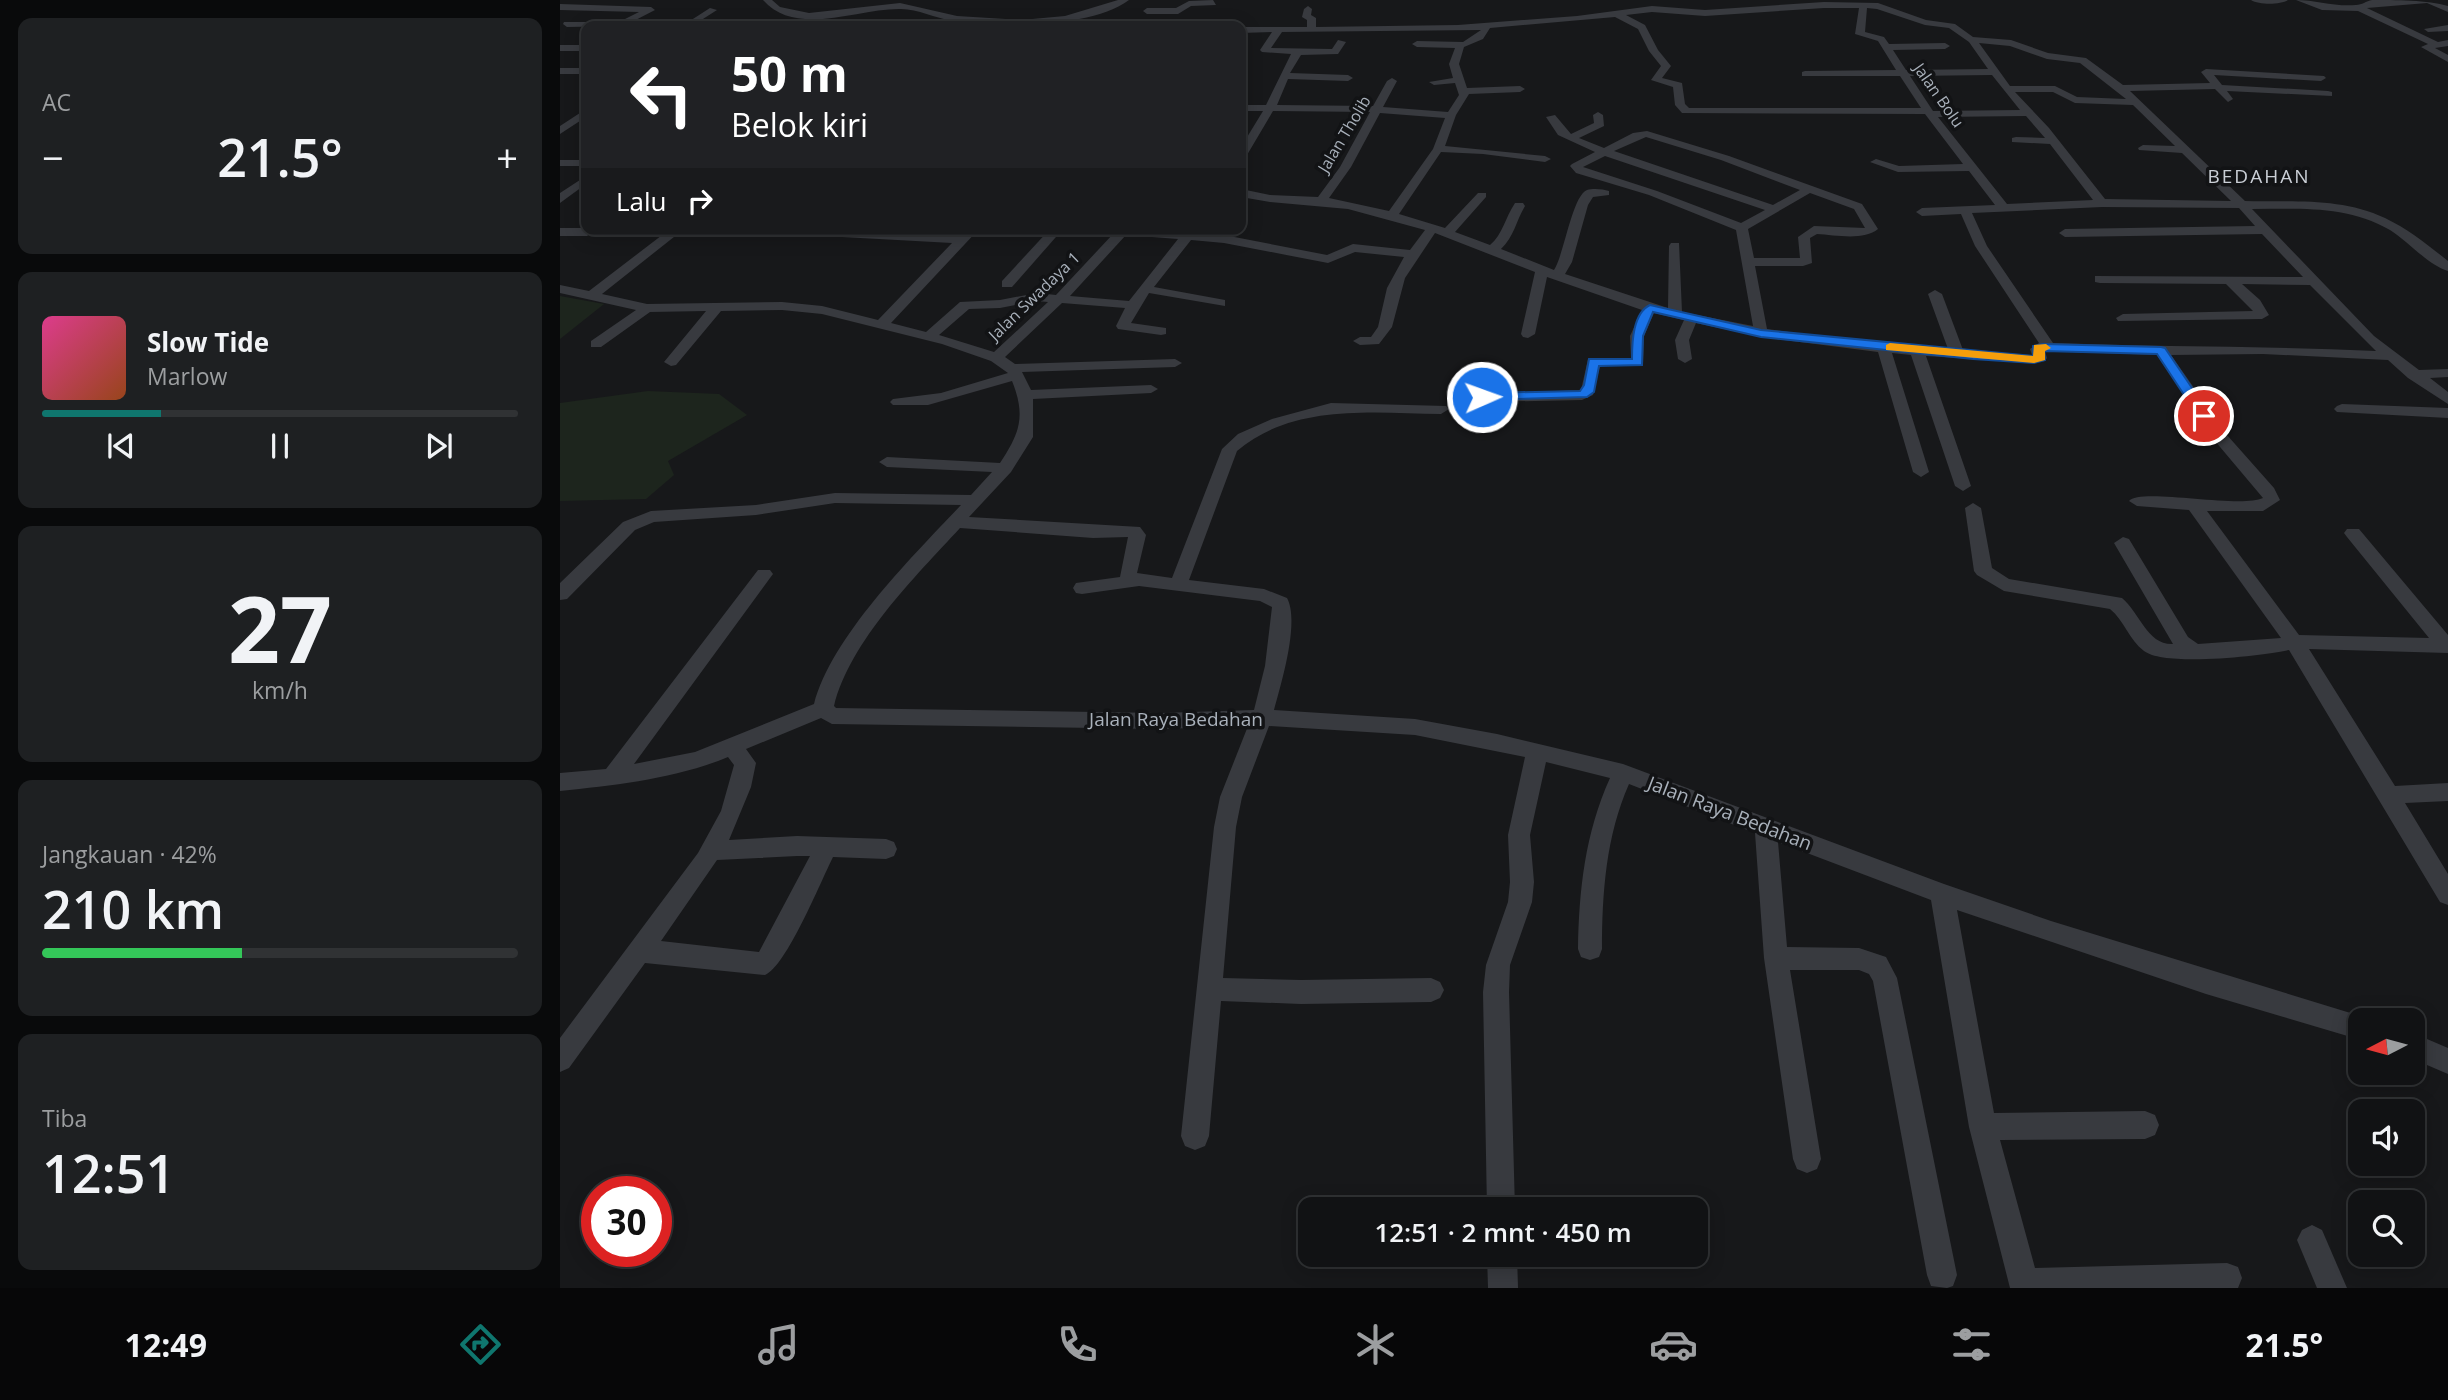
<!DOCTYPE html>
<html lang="id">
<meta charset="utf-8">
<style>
body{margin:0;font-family:"Open Sans",sans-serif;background:#1e2022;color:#f1f3f6;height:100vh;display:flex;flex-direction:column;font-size:26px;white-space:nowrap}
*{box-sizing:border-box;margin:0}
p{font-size:23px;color:#9c9ea0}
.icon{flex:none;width:38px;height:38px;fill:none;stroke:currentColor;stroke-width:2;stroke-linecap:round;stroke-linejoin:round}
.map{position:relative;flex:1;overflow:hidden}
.sheet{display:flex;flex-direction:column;gap:18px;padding:18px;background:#090a0b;width:560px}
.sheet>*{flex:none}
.hud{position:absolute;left:21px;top:21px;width:665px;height:214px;border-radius:14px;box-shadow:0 4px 18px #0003,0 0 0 2px #303234;background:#202124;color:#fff;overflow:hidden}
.needle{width:46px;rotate:264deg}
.controls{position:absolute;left:1788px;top:1008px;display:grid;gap:14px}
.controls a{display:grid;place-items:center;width:77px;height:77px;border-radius:14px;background:#111214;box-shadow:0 4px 18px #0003,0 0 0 2px #303234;font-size:35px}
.speed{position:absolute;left:21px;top:1176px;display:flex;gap:14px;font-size:35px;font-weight:700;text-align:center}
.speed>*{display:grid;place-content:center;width:91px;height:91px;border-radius:50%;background:#111214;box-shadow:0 4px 18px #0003,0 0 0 2px #303234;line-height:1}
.speed .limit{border:10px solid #d22;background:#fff;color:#111}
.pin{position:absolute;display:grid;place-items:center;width:60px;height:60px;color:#fff;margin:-30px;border:4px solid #fff;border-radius:50%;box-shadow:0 2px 7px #0007}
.me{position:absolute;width:77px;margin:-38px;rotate:88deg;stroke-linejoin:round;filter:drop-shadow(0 0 5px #0008)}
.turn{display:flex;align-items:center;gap:24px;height:147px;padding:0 35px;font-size:32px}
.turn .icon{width:91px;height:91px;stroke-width:2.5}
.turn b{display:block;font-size:49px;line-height:60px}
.then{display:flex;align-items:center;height:66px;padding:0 35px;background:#0003;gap:14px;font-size:26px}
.big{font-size:52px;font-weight:600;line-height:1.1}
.sheet .widget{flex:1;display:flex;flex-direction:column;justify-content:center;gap:10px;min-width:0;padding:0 24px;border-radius:14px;background:#1e2022}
.sheet .dial{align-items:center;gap:0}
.dial b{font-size:91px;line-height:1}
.song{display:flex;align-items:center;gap:21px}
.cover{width:84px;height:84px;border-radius:10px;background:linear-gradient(135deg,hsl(330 70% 55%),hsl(20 70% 35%))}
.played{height:7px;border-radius:4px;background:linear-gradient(90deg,#0f766e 25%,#303234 25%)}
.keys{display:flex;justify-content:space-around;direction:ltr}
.heat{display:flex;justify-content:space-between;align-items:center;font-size:38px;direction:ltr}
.charge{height:10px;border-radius:5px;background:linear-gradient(90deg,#34c759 42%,#303234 0)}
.trip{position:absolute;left:738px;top:1197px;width:410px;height:70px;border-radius:14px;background:#111214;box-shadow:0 4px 18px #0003,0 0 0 2px #303234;font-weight:600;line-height:70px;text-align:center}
.tabs{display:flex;height:112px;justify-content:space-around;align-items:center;background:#070708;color:#9c9ea0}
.tabs .icon{width:49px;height:49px}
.tabs .current{color:#0f766e}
.tabs b{font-size:32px;color:#f1f3f6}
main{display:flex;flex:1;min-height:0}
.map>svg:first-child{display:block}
</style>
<main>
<section class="sheet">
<div class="widget"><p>AC</p>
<div class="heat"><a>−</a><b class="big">21.5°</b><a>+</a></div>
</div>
<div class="widget">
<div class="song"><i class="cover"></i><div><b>Slow Tide</b><p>Marlow</p></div></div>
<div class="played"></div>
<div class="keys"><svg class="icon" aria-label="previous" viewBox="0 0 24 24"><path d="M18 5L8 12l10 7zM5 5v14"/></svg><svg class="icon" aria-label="pause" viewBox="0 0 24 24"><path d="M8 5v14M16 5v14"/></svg><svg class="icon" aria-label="next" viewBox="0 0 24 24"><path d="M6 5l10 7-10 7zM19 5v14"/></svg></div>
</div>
<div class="widget dial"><b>27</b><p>km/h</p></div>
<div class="widget"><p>Jangkauan · 42%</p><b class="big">210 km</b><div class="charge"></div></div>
<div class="widget"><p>Tiba</p><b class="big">12:51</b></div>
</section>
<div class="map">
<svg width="1888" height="1288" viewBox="0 0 1888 1288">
<rect width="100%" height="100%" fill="#17181a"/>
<g fill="#1d251d">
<polygon points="0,296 44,304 0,339"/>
<polygon points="88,391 159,394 187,415 108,461 114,475 86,499 0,501 0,403"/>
</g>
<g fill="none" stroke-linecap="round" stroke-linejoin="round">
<g fill="#383a3f" fill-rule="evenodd">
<path d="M203,0H212L220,7L249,13L340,3L397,16L461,20L505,16L558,0H569C531,28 438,29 392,21C375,18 358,9 341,9C298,8 236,38 203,0Z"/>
<polygon points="653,0 656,5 631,6 618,14 587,14 583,11 587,8 616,8 629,1"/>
<path d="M1691,0H1728C1720,5 1699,5 1691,0Z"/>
<path d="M1736,0C1756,0 1775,7 1796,5C1802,5 1806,1 1812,0C1835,0 1868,0 1888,6V12L1867,3L1807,8L1878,42L1888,40V46L1875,48L1888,55V62L1861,47L1868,44L1798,11L1762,10Z"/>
<path d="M1264,2L1318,3L1366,20L1395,24L1413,37L1451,40L1488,53L1526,58L1563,85L1650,83L1641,72L1646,69L1764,76L1766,78L1761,81L1654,75L1662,85L1768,91L1772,92V96L1667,91L1673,99L1668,102L1655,89L1570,91L1685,201C1732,202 1781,197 1825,218C1848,229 1868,245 1888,261V271C1868,265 1849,242 1830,230C1787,205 1740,209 1692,209L1814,336L1859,370L1888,369V377L1870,378L1888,392V404L1848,378L1828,360L1703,354L1611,355L1667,435L1714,488L1720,500L1703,511H1647L1739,635L1869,638L1787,537L1784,533L1787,529H1799L1888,635V653L1749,649L1835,786L1888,783V801L1845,803L1888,874V905L1880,902L1729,650C1701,656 1605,667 1584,651C1569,640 1564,620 1550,609L1444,591L1417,575L1414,571L1405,508L1413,503L1421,508L1432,568L1449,579L1562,598C1580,613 1587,645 1613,644L1554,543L1563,537L1569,539L1628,637L1638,644L1721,638L1629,510L1577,506L1569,501C1580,487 1679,509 1703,498L1655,441L1597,355L1485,351L1487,358L1485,361L1474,363L1366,356L1411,486L1403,491L1395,486L1351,355L1332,353L1369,472L1361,477L1353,472L1318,352L1201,337L1136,323L1129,340L1132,359L1125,363L1118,359L1115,340L1124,320L1094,313L1084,336L1083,365L1040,366L1033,395L1022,400L922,402L914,397L917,394L1021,390L1028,359L1071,358L1070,336L1082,310L987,277L975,334L968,338L963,337L961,334L975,272L875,233L845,278L832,327L819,344L800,345L793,341L800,337H811L818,327L827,288L844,257L795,252L768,263L664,243L631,240L594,287L665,300V306L589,293L571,323L606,328V334L601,335L558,329L556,326L565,308L502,303L445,357L455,364L615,359L622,363L615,367L462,372L471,390L591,385L598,389L591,393L473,399V437L451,472L409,517L580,527L586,535L577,573L612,578L662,449L678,434L712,419L771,403L886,406L889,409L881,414C813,413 733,403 677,451L629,580L704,589L727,598C740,622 721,684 714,710L855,719L937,734L1063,764L1384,884L1491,921L1810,1019L1801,1020V1040L1646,994L1397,910L1434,1113L1585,1111L1595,1115L1599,1125L1595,1135L1585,1139L1440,1140L1475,1268L1667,1263L1678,1267L1682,1278L1678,1288H1450L1409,1127L1371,900L1218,842L1227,947L1299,948L1326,957L1337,978L1397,1275L1393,1286L1387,1288L1371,1286L1367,1275L1313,981L1309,974L1299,970H1230L1261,1159L1257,1169L1247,1173L1237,1169L1233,1159L1204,958L1195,833L1069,784C1046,836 1042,893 1042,949L1039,957L1030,960L1021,957L1018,949C1019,890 1025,833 1050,778L986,762L970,835L974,882L972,902L950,965L949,992L955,1209H927L923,992L926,965L948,902L950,882L948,835L965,757L855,735L709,726L682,797L676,827L663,978L741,980L871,978L880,982L884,990L880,998L871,1002L741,1004L661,1001L649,1136L645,1146L635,1150L625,1146L621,1136L654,827L660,797L688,726L601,729L272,724L261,718L186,749L196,763L191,787L169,840L237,836L326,839L334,842L337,849L334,856L326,859L273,857C261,881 226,967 205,975L85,963L9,1068L0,1072V1038L138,853L161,811L174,765L168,757C115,779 56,785 0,791V773L46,769L198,570H210L213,574L210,578L74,764L135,752L254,704C272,636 352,557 401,505L275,503L196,515L94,522L75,530L7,599L0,600V583L63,522L91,511L196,505L275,493L411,495L432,472L327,467L319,462L327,457L440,463C460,433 466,416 452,381L368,405H333L330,402L333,399L381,393L448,373L431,361L382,344L262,314L222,310L161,311L116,365L111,366L104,362L146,311L90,312L41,347H31V341L76,310L0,293V285L29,291L110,229H124L42,294L87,304L222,302L262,306L318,320L392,243L282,237L278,236V230L399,236L406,229H419L331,323L366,332L400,302L440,300L477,293L496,295L553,234L529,233L523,229L624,232L626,229H639L636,233L664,235L767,255L793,244L850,250L865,230L788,209L710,202L681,197V189L710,195L758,197L780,167L810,112L713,111L687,155L681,158V147L703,111H681V105H706L731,54L702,52L700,50L712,32L681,33V27H747V20L742,17L744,9L748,6L752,9L751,15L756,18V27L898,25L1017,16L1092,6L1145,10ZM1264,8H1299L1295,34L1318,41L1336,70L1245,71L1242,72V76H1340L1361,108H1129L1125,104L1122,83L1102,78L1111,66L1098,50L1085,25L1066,15L1092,12L1145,16ZM1307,8L1317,9L1365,25L1389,28L1409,42L1428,69L1346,70L1333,50L1385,49L1390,46L1385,43L1329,44L1324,37L1305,32ZM1055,17L1078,29L1089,51L1101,66L1091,80L1113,87L1115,105L1122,113L1365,114L1403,164L1339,166L1316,159L1310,162L1338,172L1409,171L1435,205L1362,208L1356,212L1362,216L1401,214L1415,246L1479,343L1470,349L1472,355L1403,350L1382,294L1375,290L1368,294L1388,349L1281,339L1207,329L1195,266H1243L1252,263L1250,238L1257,234C1275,235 1304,241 1318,229L1302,204L1169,156L1087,131L1073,133L1044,148L1019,138L1044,126L1043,115L1038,112L1033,115L1034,123L1011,134L995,115L986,117L998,135L1035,152L1012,164L1010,166L1016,173L1089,195L1176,230L1193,326L1122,312L1119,243H1111L1109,246L1108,308L1005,274L1012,262L1028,205L1033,197L1049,195V191C1043,189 1033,188 1027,190C1012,196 1004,255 994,270L941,249C954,237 956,221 965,206L963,203H955C945,218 943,234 930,245L895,232L926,197V193H918L885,228L839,214L881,152L923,154L985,162L991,159L985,156L885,146L896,115L909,94L960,92L965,89L960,86L907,88L899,64L904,47L923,39L930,28ZM921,30L903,42L857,41L852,44L857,47L895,48L889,64L893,78L869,82L874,85L895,83L899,95L888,112L823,107L837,81L832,78L827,81L813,106L717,105L728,79L788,81L793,78L788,75L730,73L741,55L778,54L786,42L778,40L772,49L711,48L722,32ZM1419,43L1450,46L1487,59L1520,63L1566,99L1517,97L1495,86H1450ZM1432,75L1460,110L1373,111L1350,76ZM1455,92H1493L1515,103L1573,105L1615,146L1583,145L1578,148L1579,150L1622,153L1671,201L1545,199L1489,128ZM820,113L885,118L873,149L829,211L769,198L791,167ZM1466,116L1485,138L1456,137L1452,138V142L1490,144L1533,200L1447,204L1378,117ZM1086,137L1161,160L1240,190L1213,205L1054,151ZM1045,156L1205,210L1181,223L1097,191L1023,167ZM1250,193L1294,209L1305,228L1254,226L1238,237L1240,258H1194L1188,229ZM1542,207L1679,208L1695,226L1505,229L1499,233L1505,237L1702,234L1743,277L1535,276V282L1540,283L1666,284L1693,311L1563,314L1556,318L1558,321L1702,319L1709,315L1700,300L1682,284L1750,285L1816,351C1708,346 1601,347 1493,343L1427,246L1412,213ZM566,235L618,239L569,301L510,296ZM477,301L488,302L434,352L379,335L409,309L440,308ZM400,528L533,538L568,537L560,577L516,583L513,588L516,593L522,594L579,586L700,601L712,607L705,666L694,710L601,713L276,708L274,706C290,641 355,577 400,528ZM237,856H250L199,952L101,941L157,860Z"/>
<polygon points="0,4 91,7 95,10 64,26 7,27 3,24 4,22 59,22 79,12 0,10"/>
<polygon points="150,8 157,10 132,26 122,26"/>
<polygon points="1888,25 1888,31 1868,32 1864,29"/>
<rect x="0" y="45" width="26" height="6"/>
<rect x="0" y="68" width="26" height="6"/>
<polygon points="26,109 26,117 0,134 0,126"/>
<rect x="0" y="160" width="26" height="6"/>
<polygon points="26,176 26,184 0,203 0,193"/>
<polygon points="0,228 26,228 33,232 27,236 0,236"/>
<polygon points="490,229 503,229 452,287 442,287 442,281"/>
<polygon points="1782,404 1888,408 1888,418 1777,412 1774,409 1777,406"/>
<polygon points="1853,1033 1888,1048 1888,1074 1853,1059"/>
<polygon points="1752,1225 1762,1230 1787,1288 1757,1288 1737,1240 1742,1230"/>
<polygon points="927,1255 957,1255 958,1288 928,1288"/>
</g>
</g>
<path fill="#1a73e8" stroke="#114b97" stroke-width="2" d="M1090,305L1201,330L1473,356V346L1483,344L1601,347L1605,348L1651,416L1649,419H1640L1597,354L1484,351L1485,360L1474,363L1413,359L1201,337L1093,312L1083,336L1082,365L1039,366L1034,392L1027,397L922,400L916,397L922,393L1020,391L1024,385L1029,359H1072C1072,342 1073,313 1090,305Z"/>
<polygon fill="#f59e0b" points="1330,343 1473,356 1474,345 1486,344 1491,348 1485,351 1485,360 1474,363 1326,350 1326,345"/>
<g text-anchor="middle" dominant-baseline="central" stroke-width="7" stroke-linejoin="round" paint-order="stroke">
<g font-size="16" fill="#a9b1bb" stroke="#121315">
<text transform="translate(1379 95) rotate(55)">Jalan Bolu</text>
<text transform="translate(784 134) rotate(-59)">Jalan Tholib</text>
<text transform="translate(474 296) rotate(-44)">Jalan Swadaya 1</text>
</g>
<g font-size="19" letter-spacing="2" fill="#cacfd6" stroke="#121315">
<text x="1699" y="176">BEDAHAN</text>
</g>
<g font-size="19" fill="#a9b1bb" stroke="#121315">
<text x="616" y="719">Jalan Raya Bedahan</text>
<text transform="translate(1170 813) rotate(21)">Jalan Raya Bedahan</text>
</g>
</g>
</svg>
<div class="controls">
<a><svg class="needle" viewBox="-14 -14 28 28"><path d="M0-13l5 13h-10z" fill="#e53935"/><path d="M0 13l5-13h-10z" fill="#9c9ea0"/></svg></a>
<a><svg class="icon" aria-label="sound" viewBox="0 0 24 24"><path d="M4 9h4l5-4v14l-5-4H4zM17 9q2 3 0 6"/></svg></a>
<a><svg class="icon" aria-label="search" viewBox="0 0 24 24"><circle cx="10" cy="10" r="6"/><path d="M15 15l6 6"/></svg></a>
</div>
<div class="speed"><div class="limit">30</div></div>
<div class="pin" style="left:1644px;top:416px;background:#d93025"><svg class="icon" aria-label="arrive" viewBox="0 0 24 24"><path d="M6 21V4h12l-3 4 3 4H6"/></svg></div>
<svg class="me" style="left:922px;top:397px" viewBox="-20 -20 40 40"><circle r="17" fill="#1a73e8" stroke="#fff" stroke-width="3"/><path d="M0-11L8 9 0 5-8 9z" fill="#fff"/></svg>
<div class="trip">12:51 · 2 mnt · 450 m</div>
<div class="hud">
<div class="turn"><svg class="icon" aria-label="left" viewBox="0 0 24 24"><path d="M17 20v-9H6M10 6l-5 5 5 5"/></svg><div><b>50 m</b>Belok kiri</div></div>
<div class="then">Lalu<svg class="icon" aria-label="right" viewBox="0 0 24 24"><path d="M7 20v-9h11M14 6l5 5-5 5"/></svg></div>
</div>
</div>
</main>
<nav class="tabs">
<b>12:49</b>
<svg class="icon current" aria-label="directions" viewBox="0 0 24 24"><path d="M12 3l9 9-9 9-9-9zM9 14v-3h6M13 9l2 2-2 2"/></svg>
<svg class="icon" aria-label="music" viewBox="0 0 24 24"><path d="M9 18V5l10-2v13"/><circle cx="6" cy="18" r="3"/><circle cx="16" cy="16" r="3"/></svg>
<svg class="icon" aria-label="phone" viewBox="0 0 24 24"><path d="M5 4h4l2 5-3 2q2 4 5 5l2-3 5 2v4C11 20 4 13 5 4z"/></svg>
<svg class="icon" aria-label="climate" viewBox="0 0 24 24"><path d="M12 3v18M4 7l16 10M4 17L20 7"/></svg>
<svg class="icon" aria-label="car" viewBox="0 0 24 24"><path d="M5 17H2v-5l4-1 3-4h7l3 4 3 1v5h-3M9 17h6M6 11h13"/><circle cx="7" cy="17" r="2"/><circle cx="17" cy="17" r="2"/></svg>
<svg class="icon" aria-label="filters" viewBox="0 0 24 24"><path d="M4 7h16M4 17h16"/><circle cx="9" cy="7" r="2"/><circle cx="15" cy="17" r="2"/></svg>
<b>21.5°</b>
</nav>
